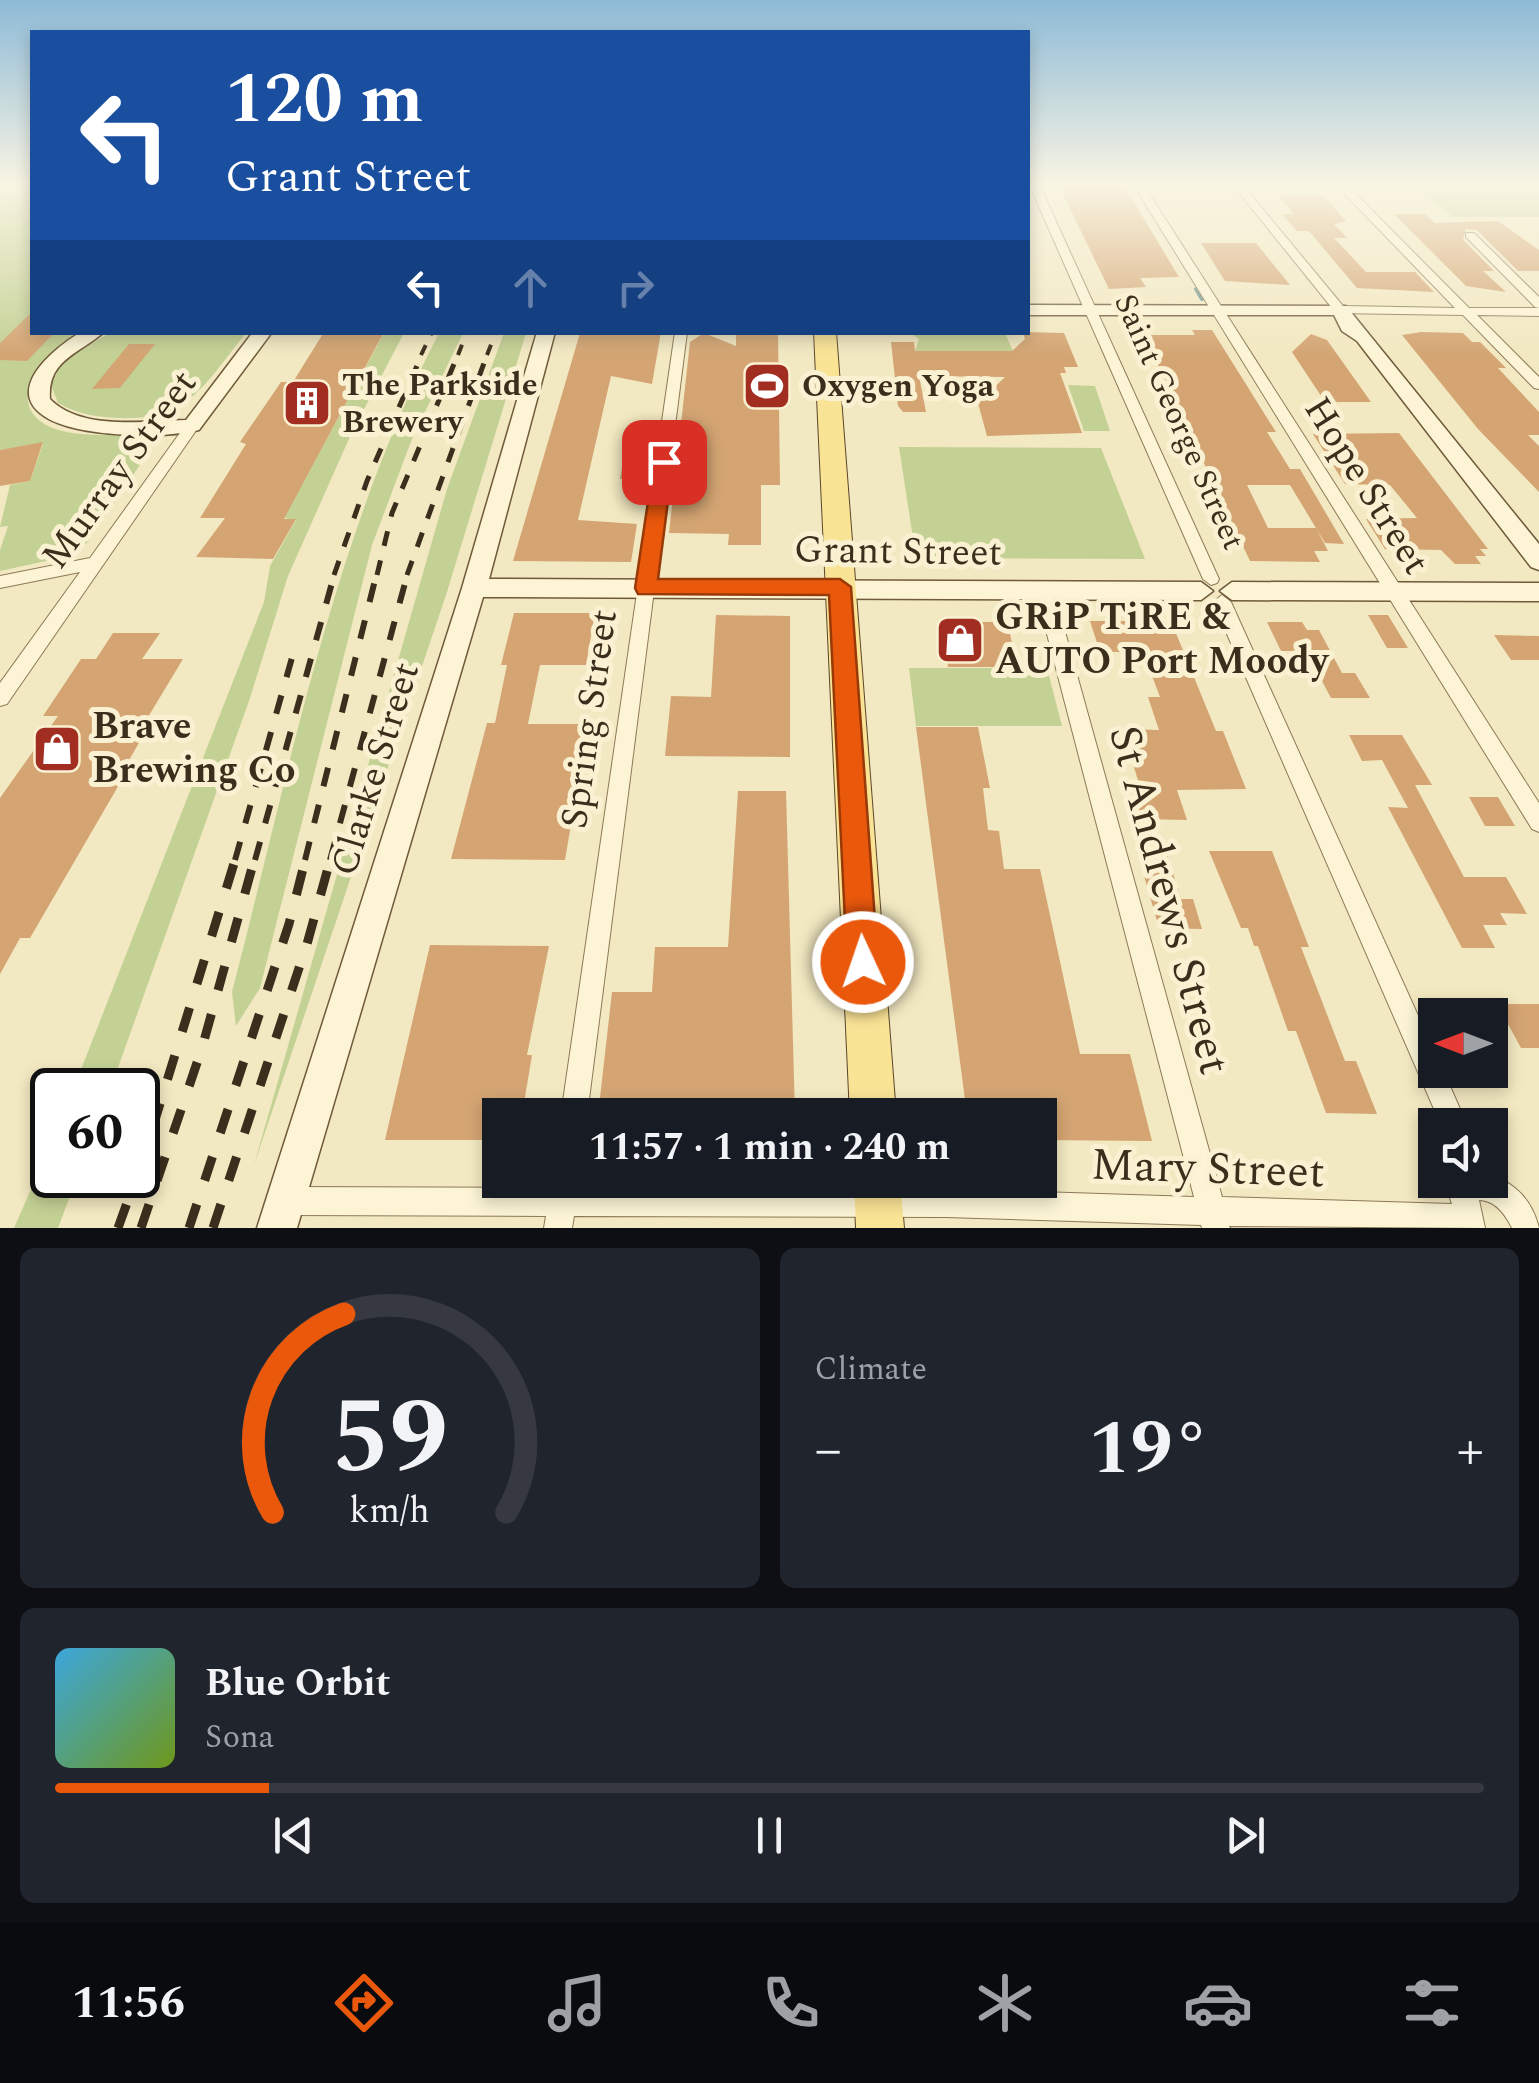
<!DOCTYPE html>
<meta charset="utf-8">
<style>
body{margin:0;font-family:Spectral,serif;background:#20242c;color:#f1f3f6;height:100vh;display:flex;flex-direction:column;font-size:38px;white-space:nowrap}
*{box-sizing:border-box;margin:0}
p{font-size:32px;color:#9ea1a6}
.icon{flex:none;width:55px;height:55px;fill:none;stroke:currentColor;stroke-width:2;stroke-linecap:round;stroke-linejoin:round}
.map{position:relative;height:1228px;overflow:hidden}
.sheet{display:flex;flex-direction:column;gap:20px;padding:20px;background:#0d0f14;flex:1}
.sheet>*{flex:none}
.top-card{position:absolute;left:30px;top:30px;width:1000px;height:305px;border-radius:0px;box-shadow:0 5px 15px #0003;background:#1a4fa0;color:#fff;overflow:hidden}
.needle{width:65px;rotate:270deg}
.fabs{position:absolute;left:1418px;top:998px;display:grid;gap:20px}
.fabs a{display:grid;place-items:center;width:90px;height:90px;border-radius:0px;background:#171b24;box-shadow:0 5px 15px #0003;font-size:50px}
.speed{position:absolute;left:30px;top:1068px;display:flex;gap:20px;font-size:50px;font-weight:700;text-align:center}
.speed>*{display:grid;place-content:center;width:130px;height:130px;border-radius:50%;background:#171b24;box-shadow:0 5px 15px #0003;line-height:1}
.speed .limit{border:5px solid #111;border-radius:15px;background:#fff;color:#111}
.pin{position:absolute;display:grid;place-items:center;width:85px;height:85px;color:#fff;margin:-42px;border-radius:20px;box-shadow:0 5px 15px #0006}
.me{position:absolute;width:110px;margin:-55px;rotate:357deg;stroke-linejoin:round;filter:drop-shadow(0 0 8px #0008)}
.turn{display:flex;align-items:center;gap:35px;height:210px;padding:0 30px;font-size:45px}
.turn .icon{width:130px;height:130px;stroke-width:2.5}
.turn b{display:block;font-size:70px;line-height:85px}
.lanes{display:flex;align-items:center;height:95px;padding:0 30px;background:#0003;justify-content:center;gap:50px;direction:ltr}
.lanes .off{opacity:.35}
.big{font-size:75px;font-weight:700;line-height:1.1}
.sheet .card{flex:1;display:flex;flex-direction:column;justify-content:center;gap:15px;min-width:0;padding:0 35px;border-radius:15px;background:#20242c}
.sheet .dial{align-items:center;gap:0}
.dial svg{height:260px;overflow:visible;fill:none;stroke:#363941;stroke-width:7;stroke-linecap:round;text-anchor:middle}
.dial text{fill:#f1f3f6;stroke:none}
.song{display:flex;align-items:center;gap:30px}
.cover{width:120px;height:120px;border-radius:15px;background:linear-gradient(135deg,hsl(200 70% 55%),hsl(80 70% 35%))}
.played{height:10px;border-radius:5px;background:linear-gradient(90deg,#ea580c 15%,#363941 15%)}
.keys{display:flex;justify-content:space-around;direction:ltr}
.heat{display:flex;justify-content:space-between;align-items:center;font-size:55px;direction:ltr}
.sheet .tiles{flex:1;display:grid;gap:20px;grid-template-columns:1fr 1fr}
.card:last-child{grid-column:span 2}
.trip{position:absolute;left:482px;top:1098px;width:575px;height:100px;border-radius:0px;background:#171b24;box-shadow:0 5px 15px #0003;font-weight:700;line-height:100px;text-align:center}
.tab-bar{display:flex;height:160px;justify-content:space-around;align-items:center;background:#090b0e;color:#9ea1a6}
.tab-bar .icon{width:70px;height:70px}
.tab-bar .active{color:#ea580c}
.tab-bar b{font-size:45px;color:#f1f3f6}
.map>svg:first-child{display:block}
</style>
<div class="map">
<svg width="1539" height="1228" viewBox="0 0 1539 1228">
<rect width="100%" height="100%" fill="#f2e8c1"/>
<g fill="#c4d194">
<path d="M0,184H32V332L80,333C53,348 0,399 46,425C77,440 115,433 148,435L156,441L88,542L69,556L0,571V550L8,526L0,527L10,485L30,481L43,444L0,450Z"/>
<polygon points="1414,184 1539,184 1539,217 1452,217"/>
<path d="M110,333H246C205,383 190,421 118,418C96,417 77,414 58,403L51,385L61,365L73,354Z"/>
<polygon points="384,333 404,333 352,432 288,576 249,701 110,1090 73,1090 264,602 270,566 296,520 284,518"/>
<path d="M439,333H463L412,439L372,545L260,988L236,1026L232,992C290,769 333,538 439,333Z"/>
<polygon points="504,333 526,333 447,592 254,1165 447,489"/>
<polygon points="911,333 1005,333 1013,351 915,351 919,339"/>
<polygon points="1068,385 1095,386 1110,431 1084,431"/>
<polygon points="899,447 1101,448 1145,559 916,558"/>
<polygon points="909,668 1047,668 1062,726 916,726"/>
<polygon points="52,1141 52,1175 78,1175 58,1228 14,1228"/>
</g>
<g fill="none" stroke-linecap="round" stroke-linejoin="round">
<polyline stroke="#6a938d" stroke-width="4" points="1196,289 1202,299"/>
</g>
<g fill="#d4a573">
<polygon points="1058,184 1123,184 1179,277 1140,278 1146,287 1109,289"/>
<polygon points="1278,196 1324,196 1346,221 1334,224 1347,238 1334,238 1366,272 1415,272 1434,292 1357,288 1309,231 1297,231 1282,214 1294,214"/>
<polygon points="1394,214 1425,214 1435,223 1498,221 1539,250 1539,271 1518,271 1477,230 1466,229 1463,240 1494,271 1483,271 1506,292 1466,286"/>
<polygon points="1201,243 1256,243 1290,285 1225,281"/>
<polygon points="32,312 32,332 55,332 27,361 0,360 0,343"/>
<polygon points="1192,330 1212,330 1276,432 1267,432 1290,469 1300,469 1344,544 1325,543 1290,485 1247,485 1268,528 1316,528 1328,551 1314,551 1320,562 1250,561 1144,335 1195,335"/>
<polygon points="324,332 384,332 284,519 296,519 273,559 196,557 225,518 200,518 246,444 240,442 281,382 293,382"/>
<polygon points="661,332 652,384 611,376 578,520 637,524 631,562 513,561 580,333"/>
<polygon points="736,332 778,332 780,485 761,485 761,545 728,545 729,534 669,533 690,342 704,333 736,346"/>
<polygon points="1023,332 1064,333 1078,367 1064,367 1066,373 1060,373 1082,433 987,436 978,403 1005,377 919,376 926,412 903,412 898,406 891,342 914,342 915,351 1012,351 1025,339"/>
<polygon points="1421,332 1463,333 1472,342 1480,342 1506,368 1498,368 1539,412 1539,435 1528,435 1539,446 1539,492 1478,429 1402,335"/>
<polygon points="1311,334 1327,340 1371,402 1325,402 1292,352"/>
<polygon points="129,344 155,344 120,388 92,389"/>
<polygon points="1399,433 1488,549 1480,549 1486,556 1475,556 1481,564 1455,564 1441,550 1385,549 1366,519 1417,518 1390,485 1345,484 1313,434"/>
<polygon points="43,442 30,481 0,486 0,450"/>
<polygon points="625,450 649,450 644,479 620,479"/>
<polygon points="514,613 595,613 586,665 540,665 528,724 588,724 565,860 451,859 487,723 495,723 507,665 501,665"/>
<polygon points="716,615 790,616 790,757 665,756 671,696 711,697"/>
<polygon points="1368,615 1388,615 1408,648 1387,648"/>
<polygon points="1090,621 1171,621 1216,731 1223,731 1246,789 1177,790 1187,820 1142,819 1134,793 1142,793 1122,729 1159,730 1148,697 1160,697 1143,652 1100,652"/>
<polygon points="941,622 1007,622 1018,667 948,667"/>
<polygon points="1267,622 1302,622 1307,630 1319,630 1342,673 1355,673 1370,698 1331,698 1306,651 1281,651"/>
<polygon points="113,633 160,633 142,659 183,659 142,727 148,727 116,783 120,783 30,938 20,938 0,974 0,798 58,716 43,716 81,659 96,659"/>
<polygon points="1494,635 1539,636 1539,660 1511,660"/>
<polygon points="916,727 978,727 990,788 983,788 988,830 999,831 1004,869 1040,869 1080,1054 1130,1054 1152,1141 1040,1140 1040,1115 967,1115"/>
<polygon points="1349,735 1402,735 1432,785 1415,785 1464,877 1506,877 1527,914 1500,913 1507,925 1483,925 1495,948 1462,948 1388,807 1408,808 1382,760 1362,761"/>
<polygon points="738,791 786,791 795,1115 598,1115 612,992 652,992 655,947 728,947"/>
<polygon points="1469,797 1498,797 1515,826 1485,826"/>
<polygon points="1137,851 1166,851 1181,899 1193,899 1202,929 1159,928"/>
<polygon points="1209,851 1272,851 1309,947 1301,947 1345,1061 1356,1061 1377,1114 1326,1113 1296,1031 1288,1031 1258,946 1254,946 1248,928 1241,928"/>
<polygon points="430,945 549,946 527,1055 532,1055 522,1115 500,1115 496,1140 385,1140"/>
<polygon points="1497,1004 1539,1004 1539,1048 1521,1048"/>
</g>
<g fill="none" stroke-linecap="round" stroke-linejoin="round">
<g stroke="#8d7957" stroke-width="2">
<g id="street">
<polygon points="1029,184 1039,184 1219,579 1217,583 1211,585 1203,579"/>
<polygon points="1133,184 1143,184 1539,803 1539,832 1532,829"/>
<polygon points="1232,184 1242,184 1343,306 1455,308 1335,184 1346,184 1469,308 1539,308 1539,316 1477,315 1539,377 1539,389 1534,388 1463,315 1336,313"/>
<polygon points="1466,233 1474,233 1539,297 1539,308 1535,307 1466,237"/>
<polygon points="675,332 687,332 587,1115 561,1115"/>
<polygon points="192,422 199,426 197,429 7,704 0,706 0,683 80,572 0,588 0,576 90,558 187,423"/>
<path d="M1045,586L1054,592L1222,1197L1452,1204L1450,1198L1460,1180H1490V1174C1516,1184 1532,1200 1539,1228H1512C1505,1214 1495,1200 1479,1200L1485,1228L1229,1226L1230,1228H1202L1201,1225L946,1217L574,1216L572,1228H544L546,1216L286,1215L276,1211L272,1201L276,1191L286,1187L550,1188L551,1180H579L578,1188L946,1189L1194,1197L1036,592Z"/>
<polygon points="1222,595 1231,602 1435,1053 1435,1070 1443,1070 1467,1125 1441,1125 1213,602"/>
</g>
</g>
<g stroke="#6f5a3a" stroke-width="3">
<g id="secondary">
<polygon points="1028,305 1346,306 1539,544 1539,570 1531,567 1357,341 1342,331 1334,315 1028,315"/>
<path d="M81,332H104C79,354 47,360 50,399C81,431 145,421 186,420L253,332H272L199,430C163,439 79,437 47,418C1,391 54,348 81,332Z"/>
<polygon points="537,332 555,332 489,579 1201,582 1213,591 1201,600 483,597 297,1228 257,1228 462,588"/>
<polygon points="1232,582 1539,583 1539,601 1232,600 1220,591"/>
</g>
</g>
<g stroke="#5b462b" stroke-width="2">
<g id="primary">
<polygon points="814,332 836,332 896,1115 850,1115"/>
<polygon points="854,1180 900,1180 904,1228 856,1228"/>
</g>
</g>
<use href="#street" fill="#fcf4d5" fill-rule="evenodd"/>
<use href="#secondary" fill="#fcf4d5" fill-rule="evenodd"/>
<use href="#primary" fill="#f9e395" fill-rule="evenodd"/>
<g stroke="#3c2e1c" stroke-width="4" stroke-dasharray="11 11" stroke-linecap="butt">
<polyline points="421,355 432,332"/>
<polyline points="458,355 467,332"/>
<polyline points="487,355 496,332"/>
</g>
<g stroke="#3c2e1c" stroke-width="5" stroke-dasharray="15 15" stroke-linecap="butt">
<polyline points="334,575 367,481 423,352"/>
<polyline points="377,575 392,513 459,352"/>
<polyline points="407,575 488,352"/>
</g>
<g stroke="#3c2e1c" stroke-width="6" stroke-dasharray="19 19" stroke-linecap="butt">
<polyline points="235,860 295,647"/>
<polyline points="255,860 335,572"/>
<polyline points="305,860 377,572"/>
<polyline points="330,860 408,572"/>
</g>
<g stroke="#3c2e1c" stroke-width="9" stroke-dasharray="25 25" stroke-linecap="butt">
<polyline points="138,1175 236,857"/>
<polyline points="118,1228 137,1175"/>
<polyline points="141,1228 202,1048 255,857"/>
<polyline points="189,1228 289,924 306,857"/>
<polyline points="213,1228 307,944 331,857"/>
</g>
</g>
<linearGradient id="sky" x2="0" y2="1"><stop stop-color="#8dbad7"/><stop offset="0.52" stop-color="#f9f5e3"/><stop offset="1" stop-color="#f9f5e3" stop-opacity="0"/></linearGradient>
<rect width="1539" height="356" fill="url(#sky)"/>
<polygon fill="#ea580c" stroke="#983908" stroke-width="2.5" points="664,456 673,462 658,579 840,579 851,587 878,962 874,972 863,977 852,972 847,962 829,595 638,594 635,588 654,462"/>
<defs>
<g id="stadium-square" transform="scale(2.5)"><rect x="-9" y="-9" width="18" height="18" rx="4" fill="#a22d21" stroke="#f9f1d1"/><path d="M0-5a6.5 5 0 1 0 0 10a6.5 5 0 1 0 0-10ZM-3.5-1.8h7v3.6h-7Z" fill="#fff"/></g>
<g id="building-square" transform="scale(2.5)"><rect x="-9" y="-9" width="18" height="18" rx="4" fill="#a22d21" stroke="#f9f1d1"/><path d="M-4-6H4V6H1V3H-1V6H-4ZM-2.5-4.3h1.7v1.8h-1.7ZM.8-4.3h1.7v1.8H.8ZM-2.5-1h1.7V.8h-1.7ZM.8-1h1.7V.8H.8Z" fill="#fff"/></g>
<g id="shop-square" transform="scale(2.5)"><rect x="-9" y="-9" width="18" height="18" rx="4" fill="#a22d21" stroke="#f9f1d1"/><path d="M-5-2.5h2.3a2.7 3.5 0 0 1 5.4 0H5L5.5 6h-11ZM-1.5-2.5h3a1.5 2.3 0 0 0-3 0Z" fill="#fff"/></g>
</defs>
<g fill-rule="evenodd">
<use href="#stadium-square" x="767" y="386"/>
<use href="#building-square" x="307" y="403"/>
<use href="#shop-square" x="960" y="640"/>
<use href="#shop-square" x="57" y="749"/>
</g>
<g text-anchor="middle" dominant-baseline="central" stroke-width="10" stroke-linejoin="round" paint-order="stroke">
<g font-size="32" font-weight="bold" fill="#3c2e1c" stroke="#f9f1d1" text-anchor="start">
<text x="342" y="385">The Parkside<tspan x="342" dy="37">Brewery</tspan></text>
<text x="802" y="386">Oxygen Yoga</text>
</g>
<g font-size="32" fill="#3c2e1c" stroke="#f9f1d1">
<text transform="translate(1179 422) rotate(66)">Saint George Street</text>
</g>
<g font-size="38" fill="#3c2e1c" stroke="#f9f1d1">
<text transform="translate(120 470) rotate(-54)">Murray Street</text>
<text transform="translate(1366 486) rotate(58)">Hope Street</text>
<text transform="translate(898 552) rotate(1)">Grant Street</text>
<text transform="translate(590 719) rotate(-82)">Spring Street</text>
<text transform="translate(376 769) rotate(-73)">Clarke Street</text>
</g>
<g font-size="38" font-weight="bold" fill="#3c2e1c" stroke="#f9f1d1" text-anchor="start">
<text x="995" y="618">GRiP TiRE &amp;<tspan x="995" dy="44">AUTO Port Moody</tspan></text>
<text x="92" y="727">Brave<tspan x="92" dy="44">Brewing Co</tspan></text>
</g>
<g font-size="45" fill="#3c2e1c" stroke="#f9f1d1">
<text transform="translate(1169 900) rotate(75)">St Andrews Street</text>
<text transform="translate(1208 1169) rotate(2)">Mary Street</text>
</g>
</g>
</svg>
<div class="fabs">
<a><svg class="needle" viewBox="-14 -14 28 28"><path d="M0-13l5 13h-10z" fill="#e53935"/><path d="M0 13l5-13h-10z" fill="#9ea1a6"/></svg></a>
<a><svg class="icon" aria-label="sound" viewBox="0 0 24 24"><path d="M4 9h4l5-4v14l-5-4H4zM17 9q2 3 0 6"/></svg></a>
</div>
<div class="speed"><div class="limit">60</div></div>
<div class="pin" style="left:664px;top:462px;background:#d93025"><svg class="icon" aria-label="arrive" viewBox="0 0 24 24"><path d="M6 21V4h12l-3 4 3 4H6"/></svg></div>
<svg class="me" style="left:863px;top:962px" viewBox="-20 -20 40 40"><circle r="17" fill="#ea580c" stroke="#fff" stroke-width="3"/><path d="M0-11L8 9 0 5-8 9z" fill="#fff"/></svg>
<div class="trip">11:57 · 1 min · 240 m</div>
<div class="top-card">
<div class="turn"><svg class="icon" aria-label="left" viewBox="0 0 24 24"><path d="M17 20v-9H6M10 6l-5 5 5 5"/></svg><div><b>120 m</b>Grant Street</div></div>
<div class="lanes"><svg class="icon" aria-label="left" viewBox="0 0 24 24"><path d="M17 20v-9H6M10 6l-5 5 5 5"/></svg><svg class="icon off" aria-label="ahead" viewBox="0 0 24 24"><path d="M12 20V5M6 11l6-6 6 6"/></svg><svg class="icon off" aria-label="right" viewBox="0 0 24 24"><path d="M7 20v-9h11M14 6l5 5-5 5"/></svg></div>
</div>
</div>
<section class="sheet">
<div class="tiles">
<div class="card dial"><svg viewBox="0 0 100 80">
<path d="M14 69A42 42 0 1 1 86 69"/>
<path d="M14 69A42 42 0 0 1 36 8" stroke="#ea580c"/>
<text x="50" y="56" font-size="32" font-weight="700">59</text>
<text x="50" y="72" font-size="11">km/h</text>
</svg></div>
<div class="card"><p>Climate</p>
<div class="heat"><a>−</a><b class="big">19°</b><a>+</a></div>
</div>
<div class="card">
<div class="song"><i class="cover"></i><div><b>Blue Orbit</b><p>Sona</p></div></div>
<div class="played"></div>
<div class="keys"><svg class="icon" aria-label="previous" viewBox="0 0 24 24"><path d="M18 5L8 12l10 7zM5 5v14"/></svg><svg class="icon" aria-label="pause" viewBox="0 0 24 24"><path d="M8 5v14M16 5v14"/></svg><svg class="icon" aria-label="next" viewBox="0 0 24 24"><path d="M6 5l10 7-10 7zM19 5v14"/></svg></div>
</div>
</div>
</section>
<nav class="tab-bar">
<b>11:56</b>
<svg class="icon active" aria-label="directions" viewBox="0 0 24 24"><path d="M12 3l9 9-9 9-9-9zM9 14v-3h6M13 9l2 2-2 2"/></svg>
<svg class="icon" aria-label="music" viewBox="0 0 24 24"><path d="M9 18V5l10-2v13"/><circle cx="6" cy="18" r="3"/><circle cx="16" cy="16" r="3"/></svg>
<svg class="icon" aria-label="phone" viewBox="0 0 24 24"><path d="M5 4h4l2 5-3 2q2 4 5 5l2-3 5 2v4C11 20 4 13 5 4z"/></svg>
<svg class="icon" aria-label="climate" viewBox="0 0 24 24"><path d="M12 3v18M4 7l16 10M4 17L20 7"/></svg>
<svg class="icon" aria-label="car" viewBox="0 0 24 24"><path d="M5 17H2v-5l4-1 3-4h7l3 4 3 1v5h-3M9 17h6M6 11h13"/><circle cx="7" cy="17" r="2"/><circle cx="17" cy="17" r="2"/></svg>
<svg class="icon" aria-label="filters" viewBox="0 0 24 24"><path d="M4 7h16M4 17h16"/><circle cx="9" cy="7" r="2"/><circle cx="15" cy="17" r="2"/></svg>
</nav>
